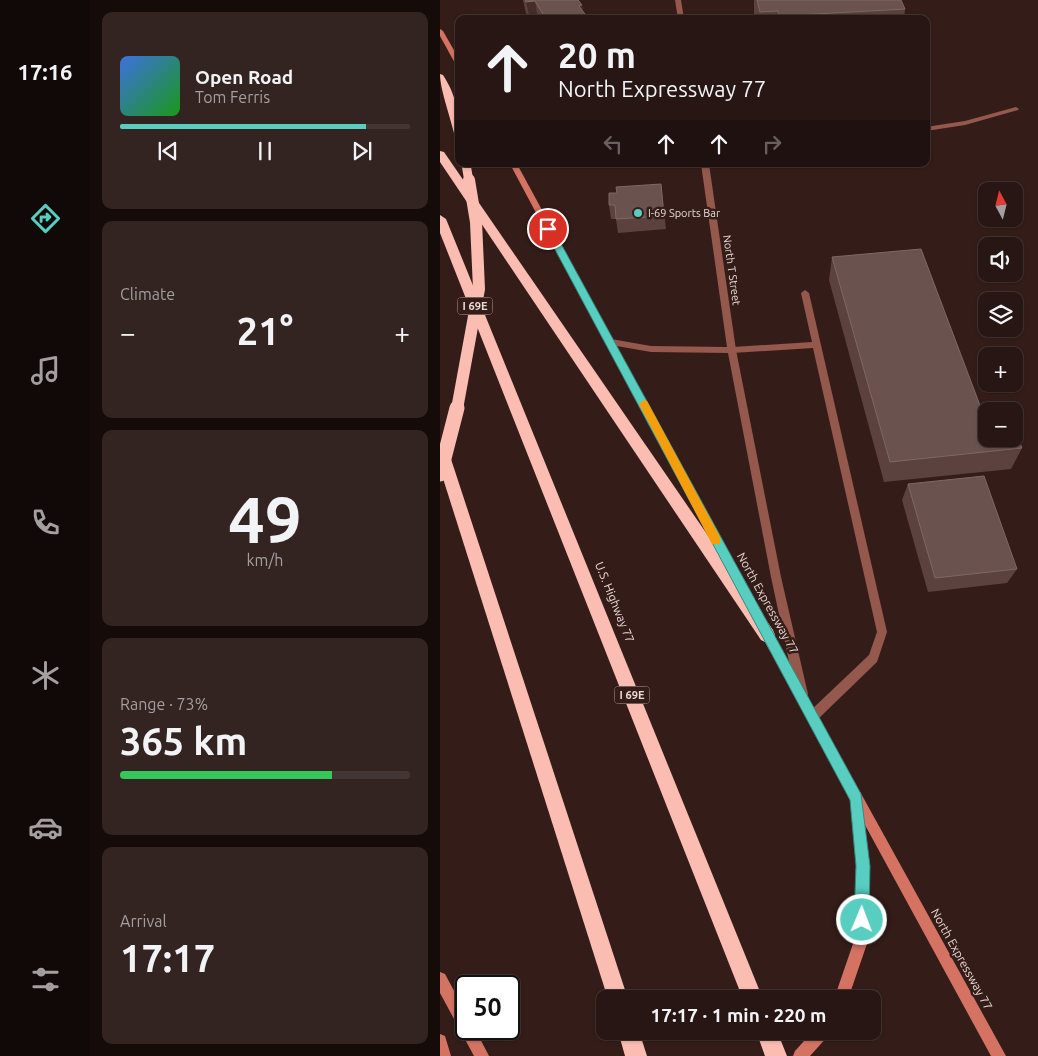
<!DOCTYPE html>
<meta charset="utf-8">
<style>
body{margin:0;font-family:Ubuntu,sans-serif;background:#332321;color:#f1f3f6;height:100vh;display:flex;flex-direction:column;font-size:19px;white-space:nowrap}
*{box-sizing:border-box;margin:0}
p{font-size:16px;color:#a49fa0}
.icon{flex:none;width:28px;height:28px;fill:none;stroke:currentColor;stroke-width:2;stroke-linecap:round;stroke-linejoin:round}
.map{position:relative;flex:1;overflow:hidden}
.details{display:flex;flex-direction:column;gap:12px;padding:12px;background:#150c0a;width:350px}
.details>*{flex:none}
.guide{position:absolute;left:15px;top:15px;width:475px;height:152px;border-radius:10px;box-shadow:0 1px 4px #0004,0 0 0 1px #433533;background:#271613;color:#f1f3f6;overflow:hidden}
.needle{width:32px;rotate:353deg}
.controls{position:absolute;left:538px;top:182px;display:grid;gap:10px}
.controls a{display:grid;place-items:center;width:45px;height:45px;border-radius:10px;background:#271613;box-shadow:0 1px 4px #0004,0 0 0 1px #433533;font-size:25px}
.speed{position:absolute;left:15px;top:975px;display:flex;gap:10px;font-size:25px;font-weight:700;text-align:center}
.speed>*{display:grid;place-content:center;width:65px;height:65px;border-radius:50%;background:#271613;box-shadow:0 1px 4px #0004,0 0 0 1px #433533;line-height:1}
.speed .limit{border:2px solid #111;border-radius:8px;background:#fff;color:#111}
.pin{position:absolute;display:grid;place-items:center;width:42px;height:42px;color:#fff;margin:-21px;border:2px solid #fff;border-radius:50%;box-shadow:0 1px 5px #0007}
.me{position:absolute;width:55px;margin:-28px;rotate:1deg;stroke-linejoin:round;filter:drop-shadow(0 0 4px #0008)}
.turn{display:flex;align-items:center;gap:18px;height:105px;padding:0 20px;font-size:22px}
.turn .icon{width:65px;height:65px;stroke-width:2.5}
.turn b{display:block;font-size:35px;line-height:42px}
.lanes{display:flex;align-items:center;height:48px;padding:0 20px;background:#0003;justify-content:center;gap:25px;direction:ltr}
.lanes .off{opacity:.35}
.big{font-size:38px;font-weight:600;line-height:1.1}
.details .tile{flex:1;display:flex;flex-direction:column;justify-content:center;gap:8px;min-width:0;padding:0 18px;border-radius:10px;background:#332321}
.details .dial{align-items:center;gap:0}
.dial b{font-size:65px;line-height:1}
.song{display:flex;align-items:center;gap:15px}
.cover{width:60px;height:60px;border-radius:8px;background:linear-gradient(135deg,hsl(220 70% 55%),hsl(120 70% 35%))}
.played{height:5px;border-radius:2px;background:linear-gradient(90deg,#58cec0 85%,#433533 85%)}
.keys{display:flex;justify-content:space-around;direction:ltr}
.heat{display:flex;justify-content:space-between;align-items:center;font-size:28px;direction:ltr}
.charge{height:8px;border-radius:4px;background:linear-gradient(90deg,#34c759 73%,#433533 0)}
.trip{position:absolute;left:156px;top:990px;width:285px;height:50px;border-radius:10px;background:#271613;box-shadow:0 1px 4px #0004,0 0 0 1px #433533;font-weight:600;line-height:50px;text-align:center}
main{display:flex;flex:1;min-height:0}
.tab-bar{display:flex;flex-direction:column;width:90px;justify-content:space-around;align-items:center;background:#100908;color:#a49fa0}
.tab-bar .icon{width:35px;height:35px}
.tab-bar .on{color:#58cec0}
.tab-bar b{font-size:22px;color:#f1f3f6}
.map>svg:first-child{display:block}
</style>
<main>
<nav class="tab-bar">
<b>17:16</b>
<svg class="icon on" aria-label="directions" viewBox="0 0 24 24"><path d="M12 3l9 9-9 9-9-9zM9 14v-3h6M13 9l2 2-2 2"/></svg>
<svg class="icon" aria-label="music" viewBox="0 0 24 24"><path d="M9 18V5l10-2v13"/><circle cx="6" cy="18" r="3"/><circle cx="16" cy="16" r="3"/></svg>
<svg class="icon" aria-label="phone" viewBox="0 0 24 24"><path d="M5 4h4l2 5-3 2q2 4 5 5l2-3 5 2v4C11 20 4 13 5 4z"/></svg>
<svg class="icon" aria-label="climate" viewBox="0 0 24 24"><path d="M12 3v18M4 7l16 10M4 17L20 7"/></svg>
<svg class="icon" aria-label="car" viewBox="0 0 24 24"><path d="M5 17H2v-5l4-1 3-4h7l3 4 3 1v5h-3M9 17h6M6 11h13"/><circle cx="7" cy="17" r="2"/><circle cx="17" cy="17" r="2"/></svg>
<svg class="icon" aria-label="filters" viewBox="0 0 24 24"><path d="M4 7h16M4 17h16"/><circle cx="9" cy="7" r="2"/><circle cx="15" cy="17" r="2"/></svg>
</nav>
<section class="details">
<div class="tile">
<div class="song"><i class="cover"></i><div><b>Open Road</b><p>Tom Ferris</p></div></div>
<div class="played"></div>
<div class="keys"><svg class="icon" aria-label="previous" viewBox="0 0 24 24"><path d="M18 5L8 12l10 7zM5 5v14"/></svg><svg class="icon" aria-label="pause" viewBox="0 0 24 24"><path d="M8 5v14M16 5v14"/></svg><svg class="icon" aria-label="next" viewBox="0 0 24 24"><path d="M6 5l10 7-10 7zM19 5v14"/></svg></div>
</div>
<div class="tile"><p>Climate</p>
<div class="heat"><a>−</a><b class="big">21°</b><a>+</a></div>
</div>
<div class="tile dial"><b>49</b><p>km/h</p></div>
<div class="tile"><p>Range · 73%</p><b class="big">365 km</b><div class="charge"></div></div>
<div class="tile"><p>Arrival</p><b class="big">17:17</b></div>
</section>
<div class="map">
<svg width="598" height="1056" viewBox="0 0 598 1056">
<rect width="100%" height="100%" fill="#341d19"/>
<g fill="none" stroke-linecap="round" stroke-linejoin="round">
<g fill="#95584d" fill-rule="evenodd">
<polygon points="576,107 579,109 578,110 525,125 486,131 486,127 525,121"/>
<polygon points="365,290 369,293 447,632 437,662 377,720 373,722 369,720 367,716 369,712 429,655 437,632 373,348 292,353 288,350 292,347 372,342 361,293"/>
</g>
<g fill="#95584d" fill-rule="evenodd">
<polygon points="235,0 241,0 244,19 238,19"/>
<polygon points="261,164 269,164 296,350 341,577 368,694 366,698 362,700 358,698 356,694 331,577 288,353 211,352 171,345 167,342 171,339 211,346 287,347"/>
</g>
<g fill="#d57363" fill-rule="evenodd">
<polygon points="0,29 3,31 19,59 19,67 16,65 0,36"/>
<polygon points="70,164 77,164 303,580 304,583 303,586 299,588 295,586"/>
<polygon points="325,626 329,627 566,1056 551,1056 425,825 429,866 429,938 408,999 394,999 415,938 417,866 412,801 321,635 320,631 321,627"/>
<polygon points="0,972 5,974 26,1013 26,1029 35,1029 49,1056 34,1056 0,993"/>
<polygon points="373,1031 390,1031 388,1036 370,1056 353,1056 355,1051"/>
<polygon points="0,1034 5,1036 11,1056 0,1056"/>
</g>
<g fill="#fbbdb1" fill-rule="evenodd">
<path d="M0,74L3,75C16,95 19,112 19,136L14,133C10,116 0,89 0,74Z"/>
<polygon points="0,151 4,152 333,630 335,635 333,640 327,643 321,640 0,162"/>
<polygon points="0,215 6,219 323,999 303,999 0,233"/>
<polygon points="2,447 7,449 9,453 188,999 168,999 0,469 0,448"/>
<polygon points="178,1031 199,1031 207,1056 185,1056"/>
<polygon points="316,1031 337,1031 347,1056 325,1056"/>
</g>
<polyline stroke="#fbbdb1" stroke-width="9" points="26,164 29,182"/>
<polyline stroke="#fbbdb1" stroke-width="12" points="17,409 39,289 36,222 29,180"/>
<polyline stroke="#fbbdb1" stroke-width="15" points="0,474 17,408"/>
</g>
<g fill="#5b423e">
<polygon points="83,0 138,0 142,5 143,12 147,19 89,19 86,13"/>
<polygon points="314,0 461,0 465,9 464,19 315,19 314,14"/>
<polygon points="221,184 226,229 178,233 176,219 171,219 169,205 177,193"/>
<polygon points="392,257 544,416 582,448 571,469 444,482 389,280"/>
<polygon points="468,484 577,569 567,583 488,592 462,500"/>
</g>
<g fill="#452d28">
<polygon points="95,1 98,19 90,19 86,2"/>
<polygon points="142,5 144,18 147,17 147,19 140,19 139,6"/>
</g>
<g fill="#6a534e" stroke="#7e6864">
<polygon points="85,0 138,0 142,5 139,6 147,17 140,19 106,19 95,1 86,2"/>
<polygon points="317,0 461,0 465,9 339,16 338,11 320,12"/>
<polygon points="221,184 224,216 176,219 175,205 169,205 169,193 177,193 176,187"/>
<polygon points="481,249 544,416 546,416 546,439 574,439 574,429 582,448 450,462 392,257"/>
<polygon points="544,476 577,569 495,578 468,484"/>
</g>
<polygon fill="#58cec0" stroke="#39867d" points="108,226 113,229 421,794 430,866 429,920 427,925 422,928 417,925 414,920 416,866 410,800 104,229"/>
<polygon fill="#f59e0b" points="204,400 207,401 280,537 280,544 272,544 199,404"/>
<circle fill="#58cec0" stroke="#341d19" stroke-width="2" cx="198" cy="213" r="5"/>
<g text-anchor="middle" dominant-baseline="central" stroke-width="5" stroke-linejoin="round" paint-order="stroke">
<g font-size="11" fill="#eadad7" stroke="#341d19" text-anchor="start">
<text x="208" y="213">I-69 Sports Bar</text>
</g>
<g font-size="11" fill="#eadad7" stroke="#341d19">
<text transform="translate(292 270) rotate(82)">North T Street</text>
</g>
<g fill="#341d19" stroke="#b3a19e" stroke-width="1">
<rect x="17.5" y="297.5" width="35" height="17" rx="4"/>
<rect x="174.5" y="686.5" width="35" height="17" rx="4"/>
</g>
<g font-size="11" font-weight="bold" fill="#eadad7">
<text x="35" y="306">I 69E</text>
<text x="192" y="695">I 69E</text>
</g>
<g font-size="12" fill="#eadad7" stroke="#341d19">
<text transform="translate(175 602) rotate(68)">U.S. Highway 77</text>
<text transform="translate(328 603) rotate(61)">North Expressway 77</text>
<text transform="translate(522 959) rotate(61)">North Expressway 77</text>
</g>
</g>
</svg>
<div class="controls">
<a><svg class="needle" viewBox="-14 -14 28 28"><path d="M0-13l5 13h-10z" fill="#e53935"/><path d="M0 13l5-13h-10z" fill="#a49fa0"/></svg></a>
<a><svg class="icon" aria-label="sound" viewBox="0 0 24 24"><path d="M4 9h4l5-4v14l-5-4H4zM17 9q2 3 0 6"/></svg></a>
<a><svg class="icon" aria-label="layers" viewBox="0 0 24 24"><path d="M12 4l9 5-9 5-9-5zM3 14l9 5 9-5"/></svg></a>
<a>+</a>
<a>−</a>
</div>
<div class="speed"><div class="limit">50</div></div>
<div class="pin" style="left:108px;top:229px;background:#d93025"><svg class="icon" aria-label="arrive" viewBox="0 0 24 24"><path d="M6 21V4h12l-3 4 3 4H6"/></svg></div>
<svg class="me" style="left:422px;top:920px" viewBox="-20 -20 40 40"><circle r="17" fill="#58cec0" stroke="#fff" stroke-width="3"/><path d="M0-11L8 9 0 5-8 9z" fill="#fff"/></svg>
<div class="trip">17:17 · 1 min · 220 m</div>
<div class="guide">
<div class="turn"><svg class="icon" aria-label="ahead" viewBox="0 0 24 24"><path d="M12 20V5M6 11l6-6 6 6"/></svg><div><b>20 m</b>North Expressway 77</div></div>
<div class="lanes"><svg class="icon off" aria-label="left" viewBox="0 0 24 24"><path d="M17 20v-9H6M10 6l-5 5 5 5"/></svg><svg class="icon" aria-label="ahead" viewBox="0 0 24 24"><path d="M12 20V5M6 11l6-6 6 6"/></svg><svg class="icon" aria-label="ahead" viewBox="0 0 24 24"><path d="M12 20V5M6 11l6-6 6 6"/></svg><svg class="icon off" aria-label="right" viewBox="0 0 24 24"><path d="M7 20v-9h11M14 6l5 5-5 5"/></svg></div>
</div>
</div>
</main>
